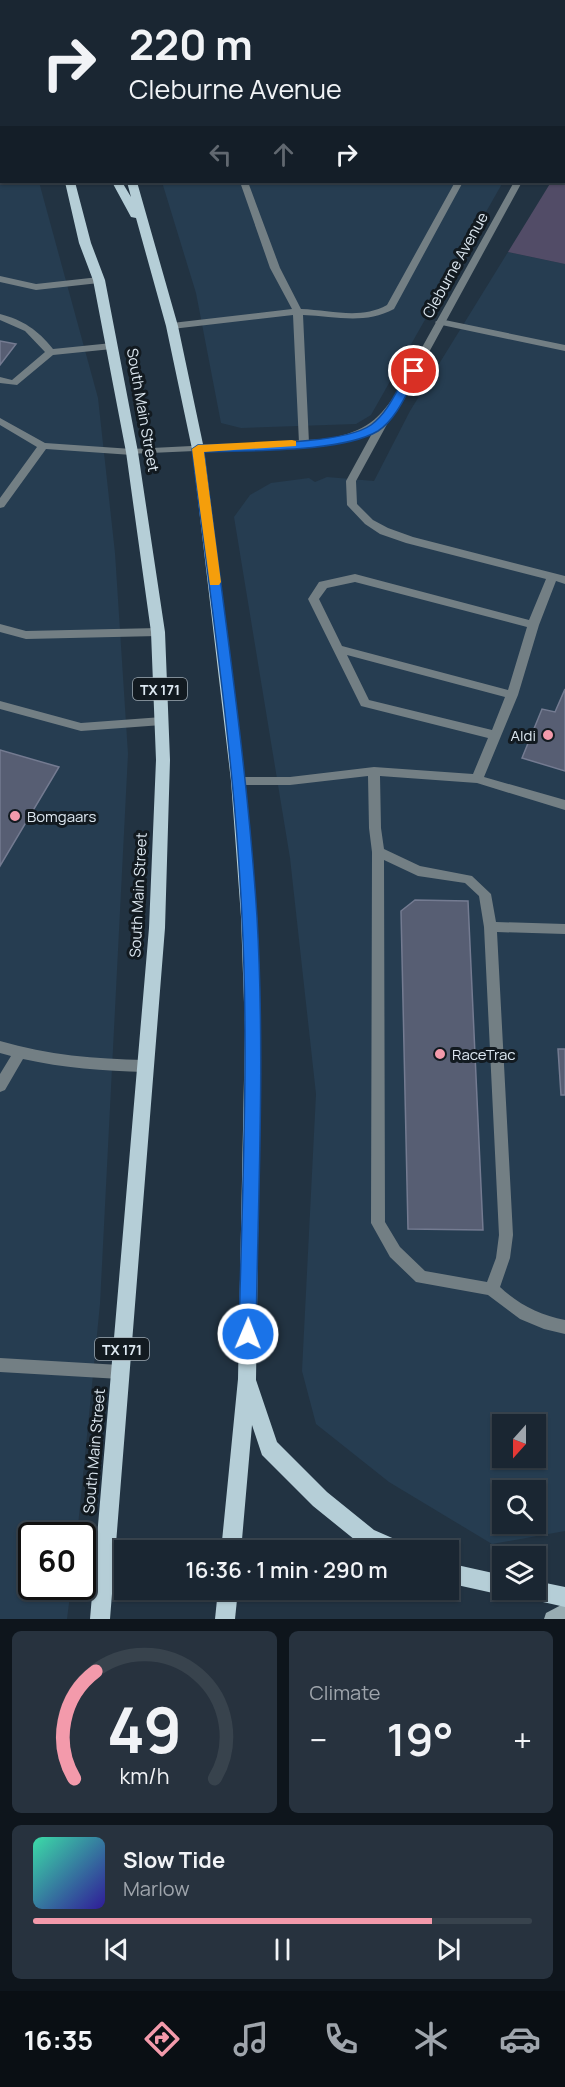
<!DOCTYPE html>
<meta charset="utf-8">
<style>
body{margin:0;font-family:Manrope,sans-serif;background:#27323e;color:#f1f3f6;height:100vh;display:flex;flex-direction:column;font-size:22px;white-space:nowrap}
*{box-sizing:border-box;margin:0}
p{font-size:20px;color:#9fa5ac}
.icon{flex:none;width:33px;height:33px;fill:none;stroke:currentColor;stroke-width:2;stroke-linecap:round;stroke-linejoin:round}
.map{position:relative;height:1619px;overflow:hidden}
.sheet{display:flex;flex-direction:column;gap:12px;padding:12px;background:#0e151c;flex:1}
.sheet>*{flex:none}
.hud{position:absolute;left:0px;top:0px;width:566px;height:183px;box-shadow:0 2px 4px #0004,0 0 0 2px #38434d;background:#1a2632;color:#f1f3f6;overflow:hidden}
.needle{width:39px;rotate:201deg}
.controls{position:absolute;left:492px;top:1414px;display:grid;gap:12px}
.controls a{display:grid;place-items:center;width:54px;height:54px;border-radius:0px;background:#1a2632;box-shadow:0 2px 4px #0004,0 0 0 2px #38434d;font-size:30px}
.speed{position:absolute;left:18px;top:1522px;display:flex;gap:12px;font-size:30px;font-weight:700;text-align:center}
.speed>*{display:grid;place-content:center;width:78px;height:78px;border-radius:50%;background:#1a2632;box-shadow:0 2px 4px #0004,0 0 0 2px #38434d;line-height:1}
.speed .limit{border:3px solid #111;border-radius:9px;background:#fff;color:#111}
.pin{position:absolute;display:grid;place-items:center;width:51px;height:51px;color:#fff;margin:-26px;border:3px solid #fff;border-radius:50%;box-shadow:0 2px 6px #0007}
.me{position:absolute;width:66px;margin:-33px;rotate:1deg;stroke-linejoin:round;filter:drop-shadow(0 0 4px #0008)}
.turn{display:flex;align-items:center;gap:21px;height:126px;padding:0 30px;font-size:27px}
.turn .icon{width:78px;height:78px;stroke-width:2.5}
.turn b{display:block;font-size:42px;line-height:51px}
.lanes{display:flex;align-items:center;height:57px;padding:0 30px;background:#0003;justify-content:center;gap:30px;direction:ltr}
.lanes .off{opacity:.35}
.big{font-size:45px;font-weight:600;line-height:1.1}
.sheet .card{flex:1;display:flex;flex-direction:column;justify-content:center;gap:9px;min-width:0;padding:0 21px;border-radius:9px;background:#27323e}
.sheet .dial{align-items:center;gap:0}
.dial svg{height:156px;overflow:visible;fill:none;stroke:#38434d;stroke-width:7;stroke-linecap:round;text-anchor:middle}
.dial text{fill:#f1f3f6;stroke:none}
.song{display:flex;align-items:center;gap:18px}
.cover{width:72px;height:72px;border-radius:9px;background:linear-gradient(135deg,hsl(160 70% 55%),hsl(250 70% 35%))}
.played{height:6px;border-radius:3px;background:linear-gradient(90deg,#f39aab 80%,#38434d 80%)}
.keys{display:flex;justify-content:space-around;direction:ltr}
.heat{display:flex;justify-content:space-between;align-items:center;font-size:33px;direction:ltr}
.sheet .tiles{flex:1;display:grid;gap:12px;grid-template-columns:1fr 1fr}
.card:last-child{grid-column:span 2}
.trip{position:absolute;left:114px;top:1540px;width:345px;height:60px;border-radius:0px;background:#1a2632;box-shadow:0 2px 4px #0004,0 0 0 2px #38434d;font-weight:600;line-height:60px;text-align:center}
.menu{display:flex;height:96px;justify-content:space-around;align-items:center;background:#0a0f14;color:#9fa5ac}
.menu .icon{width:42px;height:42px}
.menu .on{color:#f39aab}
.menu b{font-size:27px;color:#f1f3f6}
.map>svg:first-child{display:block}
</style>
<div class="map">
<svg width="565" height="1619" viewBox="0 0 565 1619">
<rect width="100%" height="100%" fill="#223342"/>
<g fill="#263d51" fill-rule="evenodd">
<polygon points="0,76 2,182 39,182 98,398 115,553 128,754 100,1304 77,1536 32,1536 32,1587 71,1587 67,1619 0,1619"/>
<polygon points="162,182 503,182 371,415 356,424 241,428 221,423 196,293"/>
<path d="M508,252L565,264V1531L492,1544L389,1482L316,1424L302,1371L316,1094L290,858L234,517L250,495L271,483L309,478L315,482L327,477L374,481L410,411ZM502,1425H536V1458H502ZM502,1491H536V1524H502Z"/>
</g>
<g fill="#524c67">
<polygon points="295,0 565,0 565,54 564,2"/>
<polygon points="565,159 565,264 508,252 551,182 564,182"/>
</g>
<g fill="#575e73" stroke="#747b91" stroke-width="1.5">
<polygon points="175,0 258,0 175,2"/>
<polygon points="0,341 16,344 0,365"/>
<polygon points="565,689 565,771 522,758 542,709 555,712"/>
<polygon points="0,750 59,767 0,866"/>
<polygon points="415,900 468,901 483,1230 408,1229 401,911"/>
<polygon points="558,1049 565,1049 565,1095 561,1095"/>
</g>
<g fill="none" stroke-linecap="round" stroke-linejoin="round">
<g fill="#737f84" fill-rule="evenodd">
<rect x="297" y="0" width="8" height="2"/>
<rect x="0" y="66" width="2" height="4"/>
<rect x="0" y="89" width="2" height="4"/>
<path d="M240,182H248L280,268L301,309C331,310 360,320 387,305L455,182H463L394,309C364,325 335,316 303,315L309,443L304,446L299,443L293,315L172,329L167,326L172,323L292,309L270,268Z"/>
<polygon points="0,276 36,284 99,277 104,280 99,283 36,290 0,282"/>
<path d="M0,314C23,320 38,330 53,349L112,343L117,346L112,349L53,355L17,385L0,383V377L12,380L45,352L25,331L0,320Z"/>
<polygon points="440,319 565,345 565,351 437,324 435,322"/>
<path d="M386,414L391,417L356,481L357,504L373,520L388,528L413,537L565,576V584L556,581L539,625L518,695L484,777L565,800V810L477,783L380,776L381,828L384,849L420,866L472,876L491,894L496,922L565,924V934L497,932L513,1235L510,1258L500,1287C519,1305 540,1315 565,1320V1334L544,1329L520,1319L488,1295L416,1282L390,1257L371,1223L372,852L369,828L368,776L290,785H238L232,781L238,777H290L374,767L473,774L488,738L361,706L308,599L319,582L355,574L529,620L546,579L406,543L380,534L365,524L347,505L346,481L381,417ZM355,582L527,627L508,690L342,646L319,599L327,588ZM347,655L505,697L492,730L369,700ZM384,860L418,876L465,883L479,896L484,927L499,1235L496,1258L487,1282L425,1271L400,1247L385,1222Z"/>
<polygon points="0,418 45,443 132,449 137,452 132,455 46,449 4,507 0,508 0,498 37,447 0,425"/>
<polygon points="0,624 26,631 158,628 164,632 158,636 26,639 0,632"/>
<polygon points="0,701 81,723 162,717 168,721 162,725 81,731 0,709"/>
<path d="M0,1041C48,1055 95,1059 145,1060L150,1062L152,1066L150,1070L145,1072C104,1071 63,1068 23,1059L5,1090L0,1092V1074L11,1056L0,1053Z"/>
<polygon points="0,1358 120,1365 125,1367 127,1372 125,1377 120,1379 0,1372"/>
</g>
<g fill="#737f84" fill-rule="evenodd">
<polygon points="564,103 565,103 564,109"/>
<path d="M514,182H522L410,387C385,428 374,435 327,445L128,454V450L132,449L327,439C366,431 379,421 400,387Z"/>
</g>
<polygon fill="#98acb2" fill-rule="evenodd" points="565,1603 565,1619 544,1619 546,1613"/>
<g fill="#b5ced7" fill-rule="evenodd">
<polygon points="37,0 47,0 48,2 38,2"/>
<polygon points="0,25 2,25 2,34 0,33"/>
<polygon points="65,182 75,182 91,243 105,280 138,452 165,632 170,760 165,928 110,1619 90,1619 149,928 156,760 151,632 126,452 93,280 79,243"/>
<polygon points="112,182 122,182 131,197 127,182 137,182 178,326 204,449 245,781 257,917 261,1030 256,1380 277,1442 327,1492 374,1530 406,1544 409,1551 376,1551 360,1544 313,1506 262,1455 252,1425 241,1551 221,1551 238,1379 245,1030 241,917 231,781 192,449 166,326 136,218 131,217"/>
<polygon points="448,1563 502,1575 502,1590 510,1590 509,1592 502,1595 448,1583"/>
<polygon points="536,1581 565,1587 565,1607 521,1597 518,1590 536,1590"/>
<polygon points="218,1590 238,1590 235,1619 215,1619"/>
</g>
</g>
<path fill="#1a73e8" stroke="#114b97" stroke-width="1.5" d="M410,368L419,371C408,390 397,419 378,431C341,453 248,450 204,452C223,607 247,761 257,917C265,1056 258,1195 256,1334L254,1340L248,1342L242,1340L239,1334C242,1196 249,1056 242,918C235,761 211,605 192,449L198,445C237,443 341,446 371,425C389,412 398,387 410,368Z"/>
<polygon fill="#f59e0b" points="292,440 296,441 296,446 204,452 221,582 219,585 210,585 192,449 198,445"/>
<g fill="#f39aab" stroke="#121a20" stroke-width="2">
<circle cx="548" cy="735" r="6"/>
<circle cx="15" cy="816" r="6"/>
<circle cx="440" cy="1054" r="6"/>
</g>
<g text-anchor="middle" dominant-baseline="central" stroke-width="6" stroke-linejoin="round" paint-order="stroke">
<g fill="#121a20" stroke="#9faab2" stroke-width="1.5">
<rect x="133" y="678" width="54" height="22" rx="4.5"/>
<rect x="95" y="1338" width="54" height="22" rx="4.5"/>
</g>
<g font-size="14" font-weight="bold" fill="#dce7f0">
<text x="160" y="689">TX 171</text>
<text x="122" y="1349">TX 171</text>
</g>
<g font-size="15" fill="#dce7f0" stroke="#121a20">
<text transform="translate(455 265) rotate(-61)">Cleburne Avenue</text>
<text transform="translate(143 410) rotate(80)">South Main Street</text>
<text transform="translate(138 895) rotate(-87)">South Main Street</text>
<text transform="translate(94 1451) rotate(-85)">South Main Street</text>
</g>
<g font-size="15" fill="#dce7f0" stroke="#121a20" text-anchor="start">
<text x="536" y="735" text-anchor="end">Aldi</text>
<text x="27" y="816">Bomgaars</text>
<text x="452" y="1054">RaceTrac</text>
</g>
</g>
</svg>
<div class="controls">
<a><svg class="needle" viewBox="-14 -14 28 28"><path d="M0-13l5 13h-10z" fill="#e53935"/><path d="M0 13l5-13h-10z" fill="#9fa5ac"/></svg></a>
<a><svg class="icon" aria-label="search" viewBox="0 0 24 24"><circle cx="10" cy="10" r="6"/><path d="M15 15l6 6"/></svg></a>
<a><svg class="icon" aria-label="layers" viewBox="0 0 24 24"><path d="M12 4l9 5-9 5-9-5zM3 14l9 5 9-5"/></svg></a>
</div>
<div class="speed"><div class="limit">60</div></div>
<div class="pin" style="left:414px;top:371px;background:#d93025"><svg class="icon" aria-label="arrive" viewBox="0 0 24 24"><path d="M6 21V4h12l-3 4 3 4H6"/></svg></div>
<svg class="me" style="left:248px;top:1334px" viewBox="-20 -20 40 40"><circle r="17" fill="#1a73e8" stroke="#fff" stroke-width="3"/><path d="M0-11L8 9 0 5-8 9z" fill="#fff"/></svg>
<div class="trip">16:36 · 1 min · 290 m</div>
<div class="hud">
<div class="turn"><svg class="icon" aria-label="right" viewBox="0 0 24 24"><path d="M7 20v-9h11M14 6l5 5-5 5"/></svg><div><b>220 m</b>Cleburne Avenue</div></div>
<div class="lanes"><svg class="icon off" aria-label="left" viewBox="0 0 24 24"><path d="M17 20v-9H6M10 6l-5 5 5 5"/></svg><svg class="icon off" aria-label="ahead" viewBox="0 0 24 24"><path d="M12 20V5M6 11l6-6 6 6"/></svg><svg class="icon" aria-label="right" viewBox="0 0 24 24"><path d="M7 20v-9h11M14 6l5 5-5 5"/></svg></div>
</div>
</div>
<section class="sheet">
<div class="tiles">
<div class="card dial"><svg viewBox="0 0 100 80">
<path d="M14 69A42 42 0 1 1 86 69"/>
<path d="M14 69A42 42 0 0 1 25 14" stroke="#f39aab"/>
<text x="50" y="56" font-size="32" font-weight="700">49</text>
<text x="50" y="72" font-size="11">km/h</text>
</svg></div>
<div class="card"><p>Climate</p>
<div class="heat"><a>−</a><b class="big">19°</b><a>+</a></div>
</div>
<div class="card">
<div class="song"><i class="cover"></i><div><b>Slow Tide</b><p>Marlow</p></div></div>
<div class="played"></div>
<div class="keys"><svg class="icon" aria-label="previous" viewBox="0 0 24 24"><path d="M18 5L8 12l10 7zM5 5v14"/></svg><svg class="icon" aria-label="pause" viewBox="0 0 24 24"><path d="M8 5v14M16 5v14"/></svg><svg class="icon" aria-label="next" viewBox="0 0 24 24"><path d="M6 5l10 7-10 7zM19 5v14"/></svg></div>
</div>
</div>
</section>
<nav class="menu">
<b>16:35</b>
<svg class="icon on" aria-label="directions" viewBox="0 0 24 24"><path d="M12 3l9 9-9 9-9-9zM9 14v-3h6M13 9l2 2-2 2"/></svg>
<svg class="icon" aria-label="music" viewBox="0 0 24 24"><path d="M9 18V5l10-2v13"/><circle cx="6" cy="18" r="3"/><circle cx="16" cy="16" r="3"/></svg>
<svg class="icon" aria-label="phone" viewBox="0 0 24 24"><path d="M5 4h4l2 5-3 2q2 4 5 5l2-3 5 2v4C11 20 4 13 5 4z"/></svg>
<svg class="icon" aria-label="climate" viewBox="0 0 24 24"><path d="M12 3v18M4 7l16 10M4 17L20 7"/></svg>
<svg class="icon" aria-label="car" viewBox="0 0 24 24"><path d="M5 17H2v-5l4-1 3-4h7l3 4 3 1v5h-3M9 17h6M6 11h13"/><circle cx="7" cy="17" r="2"/><circle cx="17" cy="17" r="2"/></svg>
</nav>
